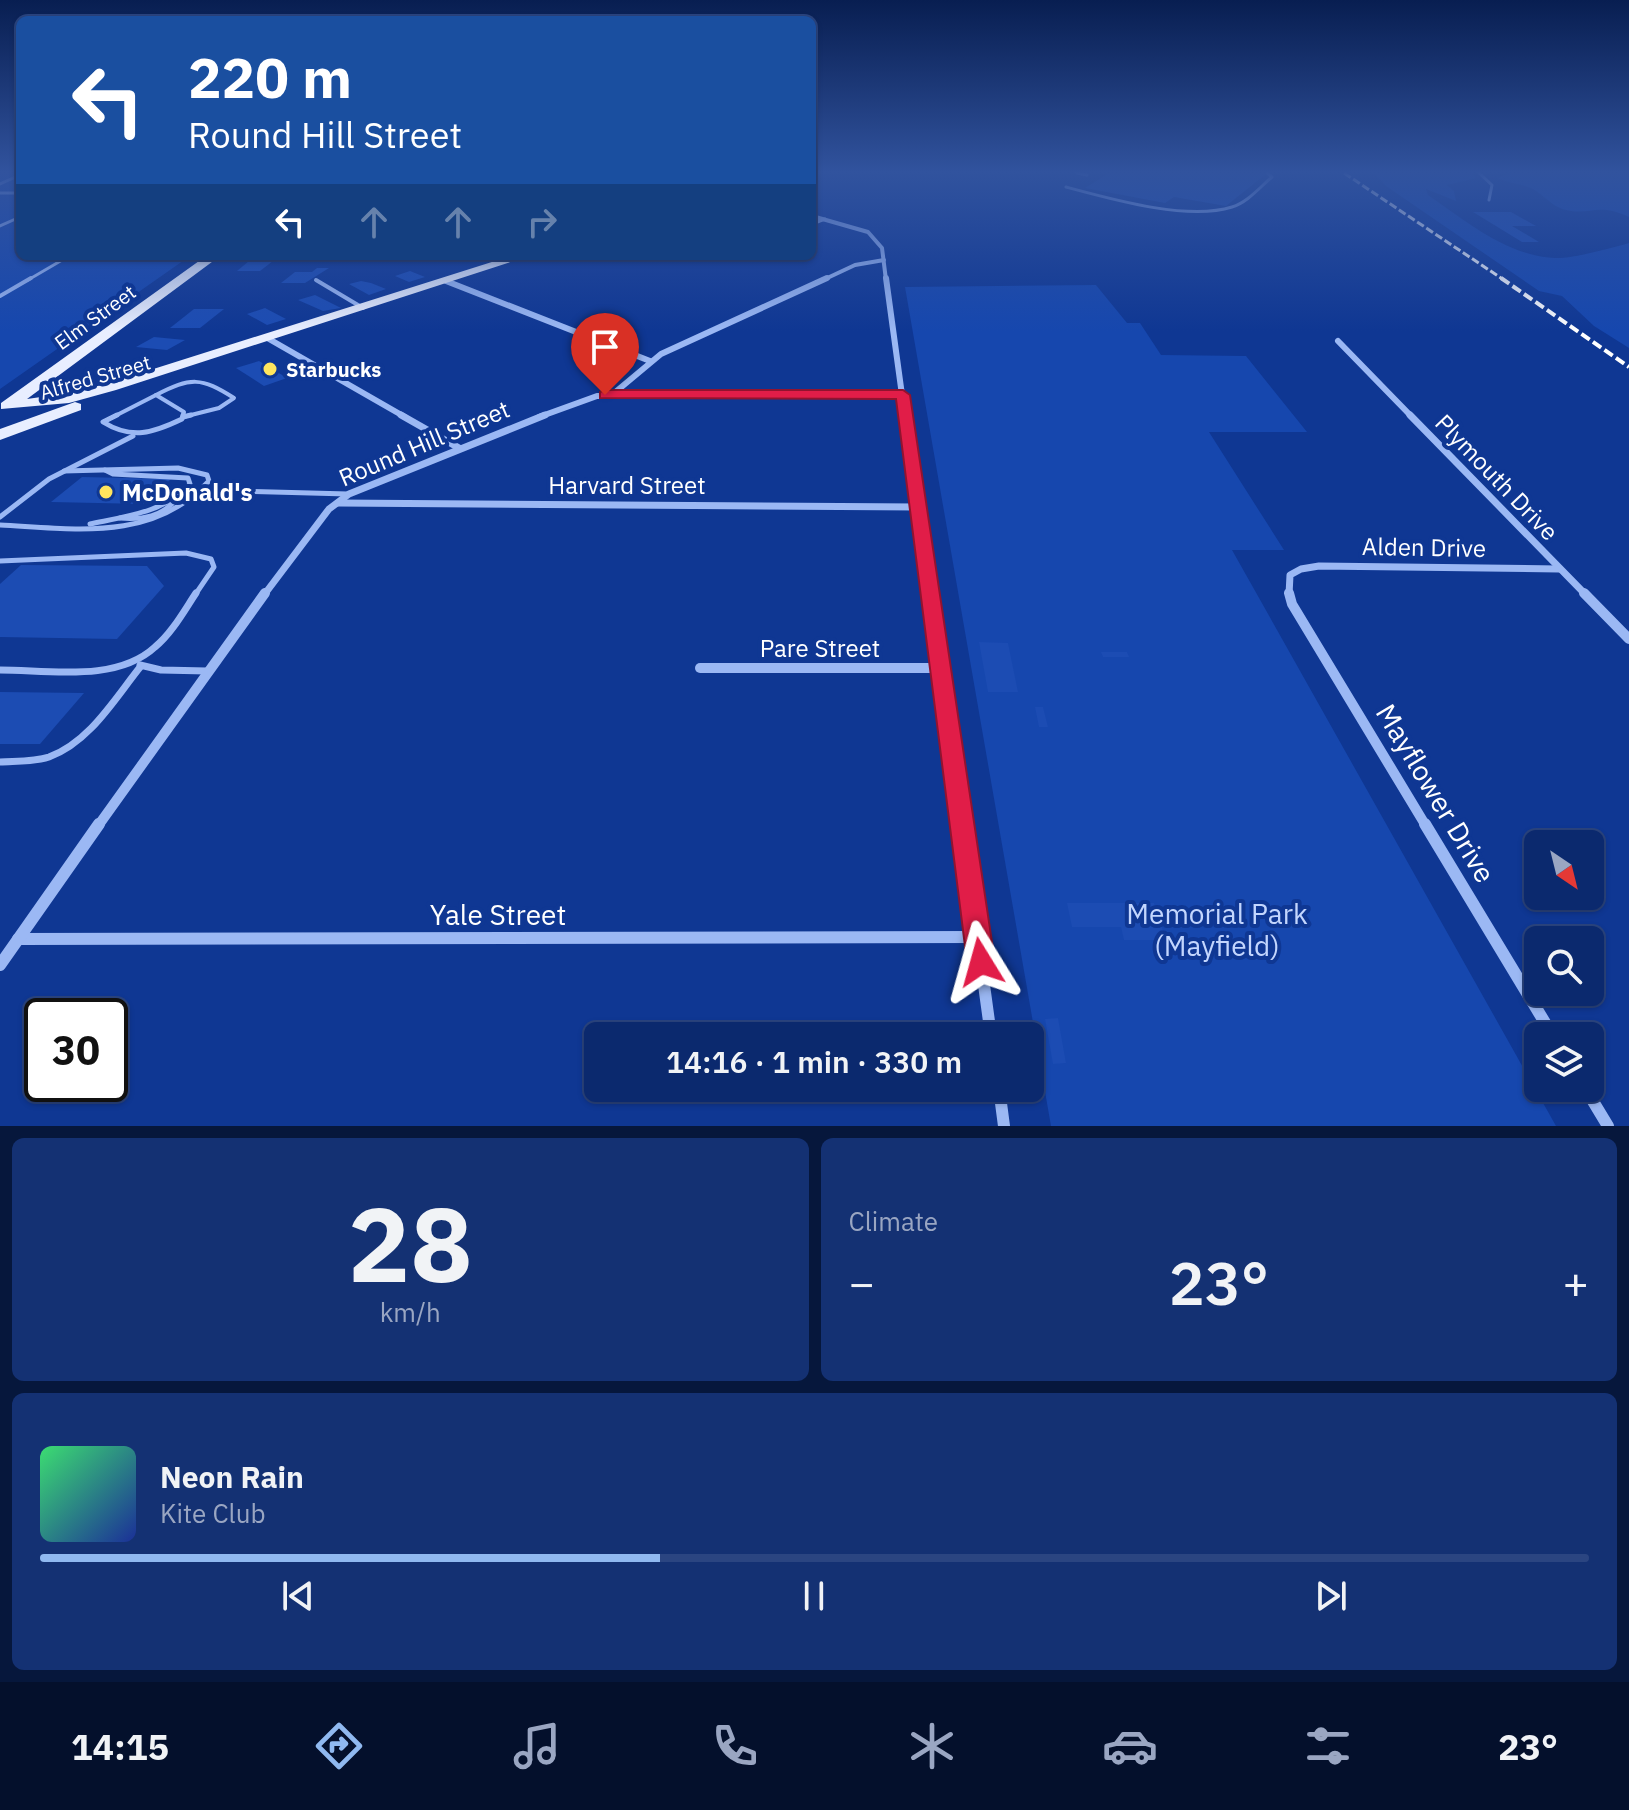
<!DOCTYPE html>
<meta charset="utf-8">
<style>
body{margin:0;font-family:"IBM Plex Sans",sans-serif;background:#143173;color:#f1f3f6;height:100vh;display:flex;flex-direction:column;font-size:30px;white-space:nowrap}
*{box-sizing:border-box;margin:0}
p{font-size:26px;color:#9aa6c2}
.icon{flex:none;width:44px;height:44px;fill:none;stroke:currentColor;stroke-width:2;stroke-linecap:round;stroke-linejoin:round}
.map{position:relative;height:1126px;overflow:hidden}
.sheet{display:flex;flex-direction:column;gap:12px;padding:12px;background:#06173c;flex:1}
.sheet>*{flex:none}
.banner{position:absolute;left:16px;top:16px;width:800px;height:244px;border-radius:12px;box-shadow:0 2px 6px #0004,0 0 0 2px #2b4581;background:#1a4fa0;color:#fff;overflow:hidden}
.needle{width:52px;rotate:145deg}
.tools{position:absolute;left:1524px;top:830px;display:grid;gap:16px}
.tools a{display:grid;place-items:center;width:80px;height:80px;border-radius:12px;background:#0b296e;box-shadow:0 2px 6px #0004,0 0 0 2px #2b4581;font-size:40px}
.speed{position:absolute;left:24px;top:998px;display:flex;gap:16px;font-size:40px;font-weight:700;text-align:center}
.speed>*{display:grid;place-content:center;width:104px;height:104px;border-radius:50%;background:#0b296e;box-shadow:0 2px 6px #0004,0 0 0 2px #2b4581;line-height:1}
.speed .limit{border:4px solid #111;border-radius:12px;background:#fff;color:#111}
.pin{position:absolute;display:grid;place-items:center;width:68px;height:68px;color:#fff;margin:-82px -34px;border-radius:50% 50% 50% 0;rotate:-45deg;box-shadow:0 0 8px #0007}
.pin .icon{rotate:45deg}
.me{position:absolute;width:88px;margin:-44px;rotate:352deg;stroke-linejoin:round;filter:drop-shadow(0 0 6px #0008)}
.turn{display:flex;align-items:center;gap:28px;height:168px;padding:0 40px;font-size:36px}
.turn .icon{width:104px;height:104px;stroke-width:2.5}
.turn b{display:block;font-size:56px;line-height:68px}
.lanes{display:flex;align-items:center;height:76px;padding:0 40px;background:#0003;justify-content:center;gap:40px;direction:ltr}
.lanes .off{opacity:.35}
.big{font-size:60px;font-weight:600;line-height:1.1}
.sheet .widget{flex:1;display:flex;flex-direction:column;justify-content:center;gap:12px;min-width:0;padding:0 28px;border-radius:12px;background:#143173}
.sheet .dial{align-items:center;gap:0}
.dial b{font-size:104px;line-height:1}
.song{display:flex;align-items:center;gap:24px}
.cover{width:96px;height:96px;border-radius:12px;background:linear-gradient(135deg,hsl(140 70% 55%),hsl(230 70% 35%))}
.played{height:8px;border-radius:4px;background:linear-gradient(90deg,#90b9f0 40%,#2b4581 40%)}
.keys{display:flex;justify-content:space-around;direction:ltr}
.heat{display:flex;justify-content:space-between;align-items:center;font-size:44px;direction:ltr}
.sheet .tiles{flex:1;display:grid;gap:12px;grid-template-columns:1fr 1fr}
.widget:last-child{grid-column:span 2}
.trip{position:absolute;left:584px;top:1022px;width:460px;height:80px;border-radius:12px;background:#0b296e;box-shadow:0 2px 6px #0004,0 0 0 2px #2b4581;font-weight:600;line-height:80px;text-align:center}
.dock{display:flex;height:128px;justify-content:space-around;align-items:center;background:#04102c;color:#9aa6c2}
.dock .icon{width:56px;height:56px}
.dock .selected{color:#90b9f0}
.dock b{font-size:36px;color:#f1f3f6}
.map>svg:first-child{display:block}
</style>
<div class="map">
<svg width="1629" height="1126" viewBox="0 0 1629 1126">
<rect width="100%" height="100%" fill="#0f3793"/>
<g fill="#1647ae">
<polygon points="0,173 20,173 20,256 190,256 0,389"/>
<path d="M1374,173H1471L1477,178L1447,185L1454,191L1456,201L1426,189L1428,195C1466,221 1507,256 1555,258C1571,259 1612,248 1629,243V348L1594,326L1562,296L1539,291L1386,186Z"/>
<path d="M1509,173H1629V217C1597,202 1591,216 1566,210C1549,206 1543,192 1528,187C1517,183 1508,183 1497,178Z"/>
<polygon points="1096,285 1127,323 1140,323 1161,355 1246,356 1307,432 1209,432 1284,550 1232,550 1556,1126 1051,1126 905,287"/>
</g>
<g fill="#1c4cb3">
<polygon points="1109,173 1260,173 1266,174 1226,206 1174,197 1165,203 1085,188"/>
<polygon points="1473,212 1511,212 1536,226 1512,226 1539,242 1522,242"/>
<polygon points="249,261 273,261 260,271 237,271"/>
<polygon points="317,268 329,268 305,283 281,283 295,272 312,272"/>
<polygon points="410,271 425,277 409,282 395,276"/>
<polygon points="361,281 371,283 386,289 369,295 349,284"/>
<polygon points="315,295 341,308 323,311 298,300"/>
<polygon points="265,308 286,319 267,325 247,314"/>
<polygon points="194,309 224,309 200,328 170,328"/>
<polygon points="154,337 185,340 167,350 136,347"/>
<polygon points="259,361 287,378 264,386 236,368"/>
<polygon points="82,477 171,479 144,504 51,502"/>
<polygon points="21,565 147,566 164,586 117,639 0,637 0,584"/>
<polygon points="979,642 1008,643 1018,692 988,692"/>
<polygon points="1101,652 1127,652 1129,657 1103,657"/>
<polygon points="0,692 84,693 40,744 0,744"/>
<polygon points="1035,707 1043,707 1048,727 1039,727"/>
<polygon points="1067,903 1154,903 1166,940 1124,940 1121,927 1072,927"/>
<polygon points="1058,1018 1066,1063 1053,1064 1045,1019"/>
</g>
<g fill="none" stroke-linecap="round" stroke-linejoin="round">
<g stroke="#9bb8f4" stroke-width="3">
<polyline points="1077,173 1087,175"/>
<polyline points="1479,173 1492,185 1489,200"/>
<polyline points="0,184 20,175"/>
<path d="M1066,187C1111,199 1187,221 1232,207C1248,202 1260,187 1272,177L1267,173"/>
<polyline points="0,193 20,193"/>
<polyline points="812,224 825,219"/>
<polyline points="0,226 20,217"/>
<polyline points="28,280 69,256"/>
</g>
<g stroke="#9bb8f4" stroke-width="4">
<polyline points="316,280 363,308"/>
<polyline points="0,296 31,278"/>
<polyline points="156,395 184,412 183,417"/>
<path d="M156,395C191,377 201,377 234,398L219,408L183,417"/>
<polyline points="113,417 156,395"/>
</g>
<g stroke="#9bb8f4" stroke-width="5">
<path d="M117,415L103,422C132,440 153,433 182,419L183,415"/>
<polyline points="183,417 191,415"/>
<polyline points="203,490 348,494"/>
<polyline points="0,517 49,479 133,436"/>
<path d="M120,518C142,520 163,517 177,498"/>
<path d="M90,524C123,517 167,512 190,484L188,478L113,474L105,470"/>
<path d="M0,525C76,529 153,542 209,481L207,475L178,468L64,471"/>
<polyline points="0,561 186,553 211,559 214,567 195,595"/>
</g>
<g stroke="#9bb8f4" stroke-width="7">
<polyline points="140,665 161,670 207,671"/>
<path d="M0,670C48,670 116,683 155,647C172,633 184,611 196,593"/>
<path d="M0,762C16,761 34,762 49,757C90,742 115,698 141,666"/>
</g>
<g stroke="#9bb8f4" stroke-width="4">
<polyline points="812,216 868,232 882,248 886,280"/>
<polyline points="823,280 855,265 884,260"/>
</g>
<g stroke="#9bb8f4" stroke-width="6">
<polyline points="886,278 905,417"/>
<polyline points="446,281 650,361"/>
<polyline points="269,339 405,417"/>
<polyline points="1338,341 1412,417"/>
<polyline points="613,394 661,354 827,278"/>
<polyline points="539,417 597,396 903,395"/>
</g>
<g stroke="#9bb8f4" stroke-width="7">
<polyline points="401,415 459,448"/>
<polyline points="905,415 930,595"/>
<polyline points="1410,415 1586,595"/>
<polyline points="338,503 917,507"/>
<polyline points="264,595 329,509 349,494 545,415"/>
<polyline points="1289,595 1290,575 1301,569 1319,566 1559,569"/>
</g>
<g stroke="#9bb8f4" stroke-width="10">
<polyline points="930,593 962,826"/>
<polyline points="1289,593 1292,604 1426,826"/>
<polyline points="1584,593 1629,639"/>
<polyline points="700,668 940,668"/>
<polyline points="98,826 265,593"/>
</g>
<g stroke="#9bb8f4" stroke-width="12">
<polyline points="962,824 991,1036"/>
<polyline points="1425,824 1553,1036"/>
<polyline points="18,939 977,937"/>
<polyline points="0,965 99,824"/>
<polyline points="999,1088 1004,1126"/>
<polyline points="1585,1088 1608,1126"/>
</g>
<g fill="#e8eeff" fill-rule="evenodd">
<polygon points="206,256 220,256 27,399 69,393 106,384 511,256 529,256 116,390 69,403 1,409 1,403"/>
<polygon points="75,402 81,404 81,410 0,440 0,429"/>
</g>
<polyline stroke="#fff" stroke-width="3" stroke-dasharray="8 3" stroke-linecap="butt" points="1344,173 1504,280"/>
<polyline stroke="#fff" stroke-width="4" stroke-dasharray="10 4" stroke-linecap="butt" points="1501,278 1629,367"/>
</g>
<linearGradient id="sky" x2="0" y2="1"><stop stop-color="#081e51"/><stop offset="0.52" stop-color="#31539e"/><stop offset="1" stop-color="#31539e" stop-opacity="0"/></linearGradient>
<rect width="1629" height="331" fill="url(#sky)"/>
<polygon fill="#e11d48" stroke="#92132f" stroke-width="2" points="605,390 903,390 910,395 995,962 991,971 981,975 971,971 967,962 896,399 600,398 600,392"/>
<g fill="#ffe55e" stroke="#0f3793" stroke-width="3">
<circle cx="270" cy="369" r="8"/>
<circle cx="106" cy="492" r="8"/>
</g>
<g text-anchor="middle" dominant-baseline="central" stroke-width="8" stroke-linejoin="round" paint-order="stroke">
<g font-size="20" fill="#fff" stroke="#0f3793">
<text transform="translate(95 317) rotate(-36)">Elm Street</text>
<text transform="translate(95 377) rotate(-16)">Alfred Street</text>
</g>
<g font-size="20" font-weight="bold" fill="#fff" stroke="#0f3793" text-anchor="start">
<text x="286" y="369">Starbucks</text>
</g>
<g font-size="24" fill="#fff" stroke="#0f3793">
<text transform="translate(424 443) rotate(-23)">Round Hill Street</text>
<text transform="translate(1497 477) rotate(46)">Plymouth Drive</text>
<text x="627" y="485">Harvard Street</text>
<text transform="translate(1424 547) rotate(1)">Alden Drive</text>
<text x="820" y="648">Pare Street</text>
</g>
<g font-size="24" font-weight="bold" fill="#fff" stroke="#0f3793" text-anchor="start">
<text x="122" y="492">McDonald's</text>
</g>
<g font-size="28" fill="#fff" stroke="#0f3793">
<text transform="translate(1436 793) rotate(59)">Mayflower Drive</text>
<text x="498" y="914">Yale Street</text>
</g>
<g font-size="28" fill="#c3d6fe" stroke="#0f3793">
<text x="1217" y="913">Memorial Park<tspan x="1217" dy="32">(Mayfield)</tspan></text>
</g>
</g>
</svg>
<div class="tools">
<a><svg class="needle" viewBox="-14 -14 28 28"><path d="M0-13l5 13h-10z" fill="#e53935"/><path d="M0 13l5-13h-10z" fill="#9aa6c2"/></svg></a>
<a><svg class="icon" aria-label="search" viewBox="0 0 24 24"><circle cx="10" cy="10" r="6"/><path d="M15 15l6 6"/></svg></a>
<a><svg class="icon" aria-label="layers" viewBox="0 0 24 24"><path d="M12 4l9 5-9 5-9-5zM3 14l9 5 9-5"/></svg></a>
</div>
<div class="speed"><div class="limit">30</div></div>
<div class="pin" style="left:605px;top:395px;background:#d93025"><svg class="icon" aria-label="arrive" viewBox="0 0 24 24"><path d="M6 21V4h12l-3 4 3 4H6"/></svg></div>
<svg class="me" style="left:981px;top:962px" viewBox="-20 -20 40 40"><path d="M0-17L14 15 0 8-14 15z" fill="#e11d48" stroke="#fff" stroke-width="4"/></svg>
<div class="trip">14:16 · 1 min · 330 m</div>
<div class="banner">
<div class="turn"><svg class="icon" aria-label="left" viewBox="0 0 24 24"><path d="M17 20v-9H6M10 6l-5 5 5 5"/></svg><div><b>220 m</b>Round Hill Street</div></div>
<div class="lanes"><svg class="icon" aria-label="left" viewBox="0 0 24 24"><path d="M17 20v-9H6M10 6l-5 5 5 5"/></svg><svg class="icon off" aria-label="ahead" viewBox="0 0 24 24"><path d="M12 20V5M6 11l6-6 6 6"/></svg><svg class="icon off" aria-label="ahead" viewBox="0 0 24 24"><path d="M12 20V5M6 11l6-6 6 6"/></svg><svg class="icon off" aria-label="right" viewBox="0 0 24 24"><path d="M7 20v-9h11M14 6l5 5-5 5"/></svg></div>
</div>
</div>
<section class="sheet">
<div class="tiles">
<div class="widget dial"><b>28</b><p>km/h</p></div>
<div class="widget"><p>Climate</p>
<div class="heat"><a>−</a><b class="big">23°</b><a>+</a></div>
</div>
<div class="widget">
<div class="song"><i class="cover"></i><div><b>Neon Rain</b><p>Kite Club</p></div></div>
<div class="played"></div>
<div class="keys"><svg class="icon" aria-label="previous" viewBox="0 0 24 24"><path d="M18 5L8 12l10 7zM5 5v14"/></svg><svg class="icon" aria-label="pause" viewBox="0 0 24 24"><path d="M8 5v14M16 5v14"/></svg><svg class="icon" aria-label="next" viewBox="0 0 24 24"><path d="M6 5l10 7-10 7zM19 5v14"/></svg></div>
</div>
</div>
</section>
<nav class="dock">
<b>14:15</b>
<svg class="icon selected" aria-label="directions" viewBox="0 0 24 24"><path d="M12 3l9 9-9 9-9-9zM9 14v-3h6M13 9l2 2-2 2"/></svg>
<svg class="icon" aria-label="music" viewBox="0 0 24 24"><path d="M9 18V5l10-2v13"/><circle cx="6" cy="18" r="3"/><circle cx="16" cy="16" r="3"/></svg>
<svg class="icon" aria-label="phone" viewBox="0 0 24 24"><path d="M5 4h4l2 5-3 2q2 4 5 5l2-3 5 2v4C11 20 4 13 5 4z"/></svg>
<svg class="icon" aria-label="climate" viewBox="0 0 24 24"><path d="M12 3v18M4 7l16 10M4 17L20 7"/></svg>
<svg class="icon" aria-label="car" viewBox="0 0 24 24"><path d="M5 17H2v-5l4-1 3-4h7l3 4 3 1v5h-3M9 17h6M6 11h13"/><circle cx="7" cy="17" r="2"/><circle cx="17" cy="17" r="2"/></svg>
<svg class="icon" aria-label="filters" viewBox="0 0 24 24"><path d="M4 7h16M4 17h16"/><circle cx="9" cy="7" r="2"/><circle cx="15" cy="17" r="2"/></svg>
<b>23°</b>
</nav>
